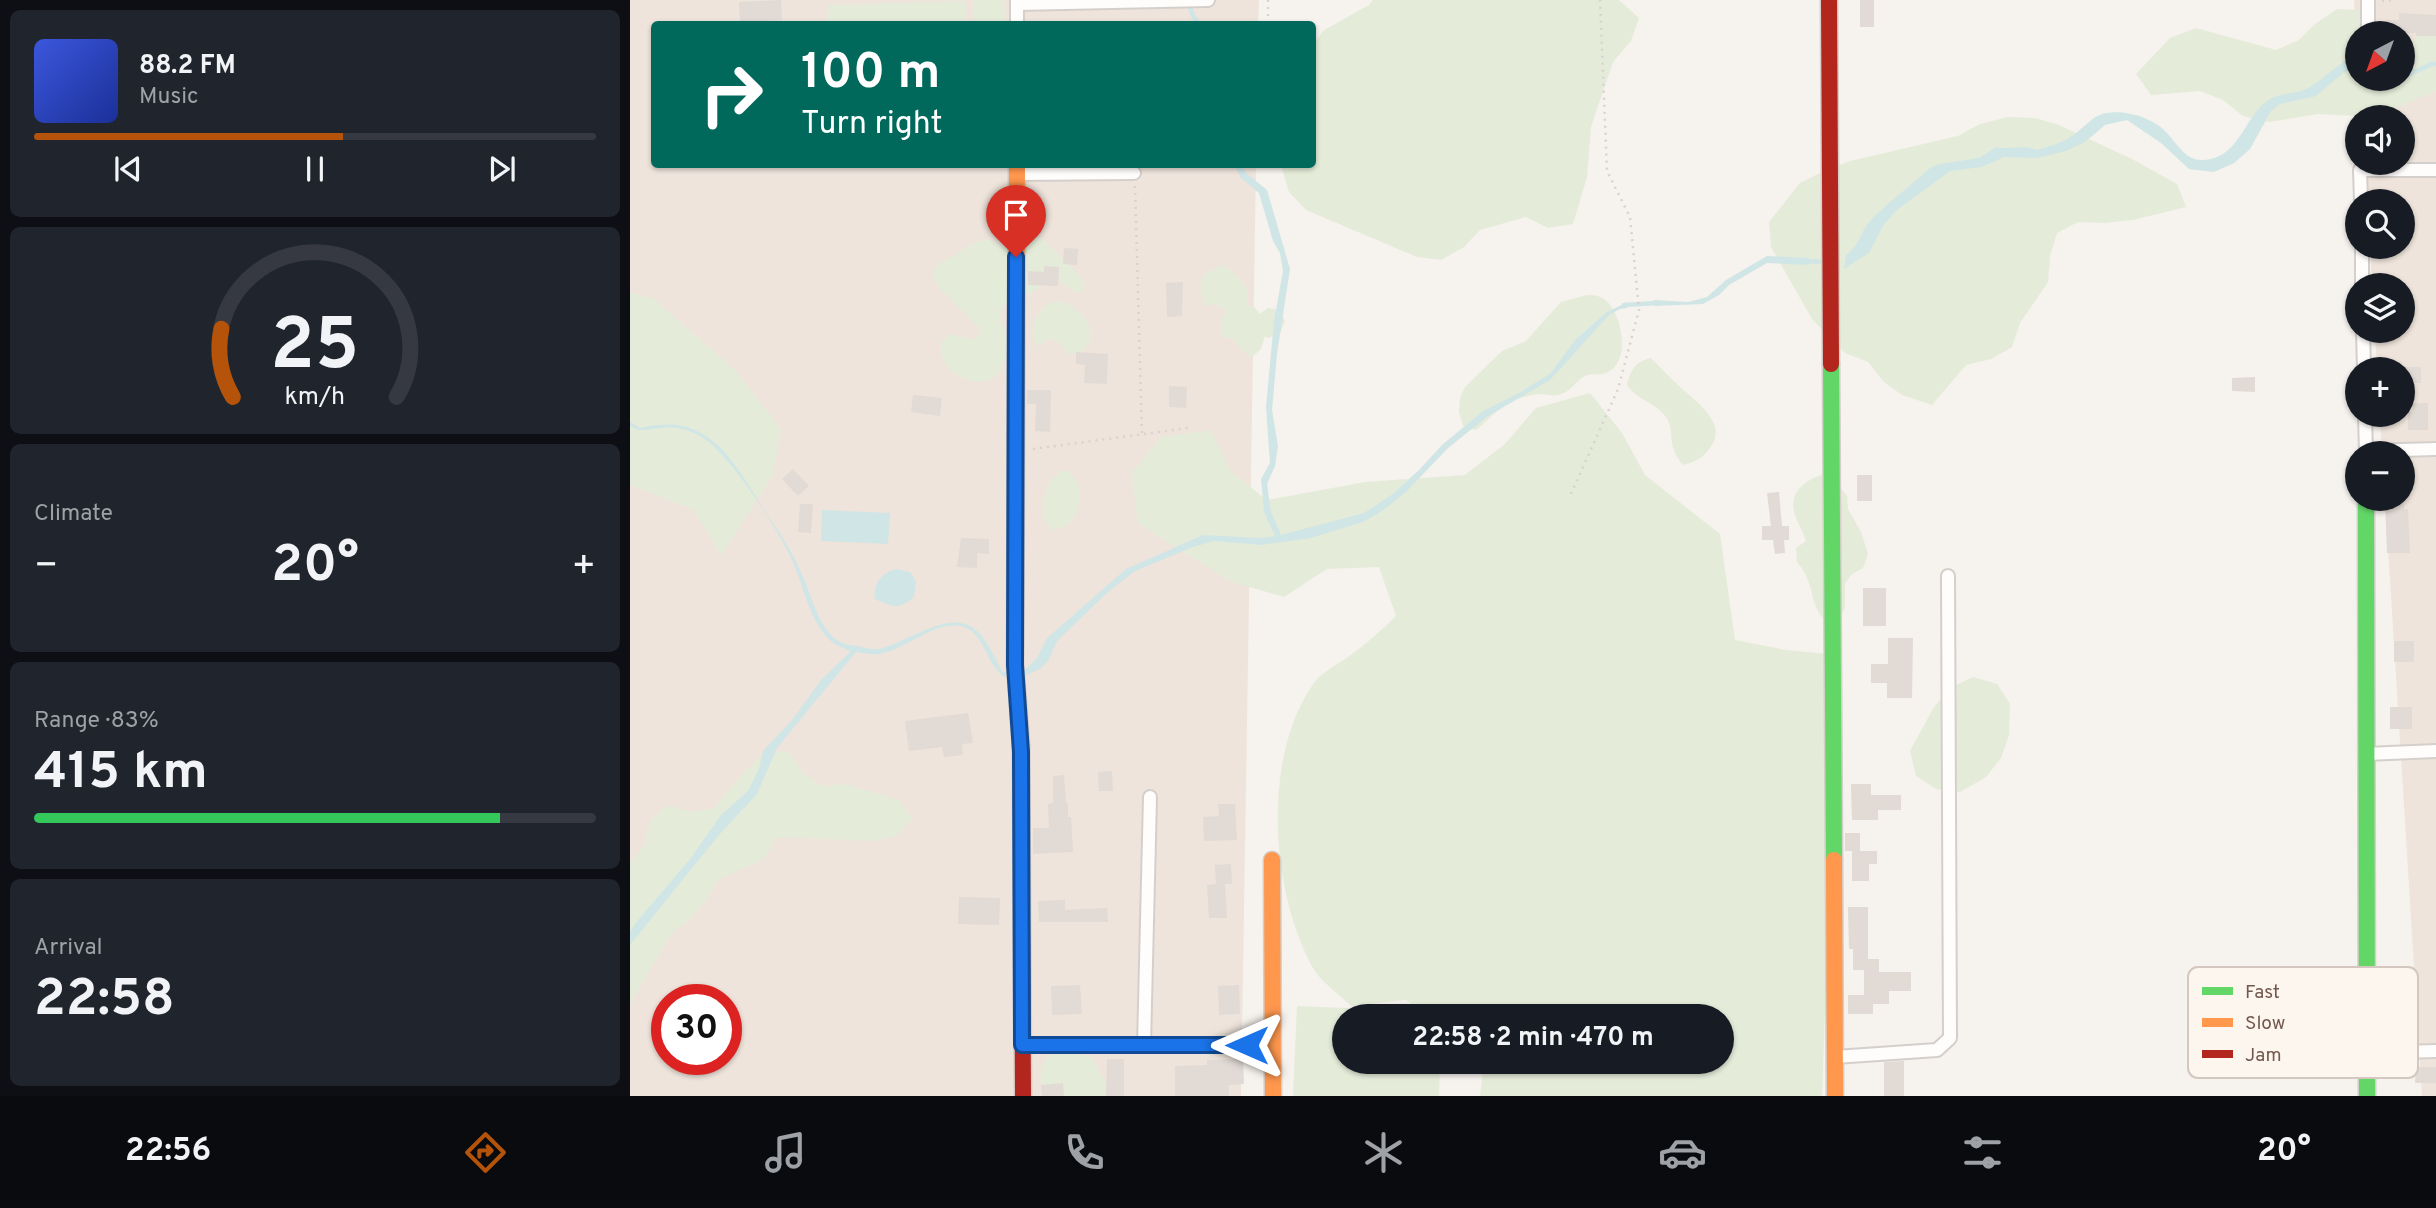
<!DOCTYPE html>
<meta charset="utf-8">
<style>
body{margin:0;font-family:Overpass,sans-serif;background:#20242c;color:#f1f3f6;height:100vh;display:flex;flex-direction:column;font-size:26px;white-space:nowrap}
*{box-sizing:border-box;margin:0}
p{font-size:23px;color:#9ea1a6}
.icon{flex:none;width:38px;height:38px;fill:none;stroke:currentColor;stroke-width:2;stroke-linecap:round;stroke-linejoin:round}
.map{position:relative;flex:1;overflow:hidden}
.panel{display:flex;flex-direction:column;gap:10px;padding:10px;background:#0d0f14;width:630px}
.panel>*{flex:none}
.banner{position:absolute;left:21px;top:21px;width:665px;height:147px;border-radius:7px;box-shadow:0 2px 5px #0004;background:#00695c;color:#fff;overflow:hidden}
.needle{width:46px;rotate:221deg}
.tools{position:absolute;left:1715px;top:21px;display:grid;gap:14px}
.tools a{display:grid;place-items:center;width:70px;height:70px;border-radius:50%;background:#171b24;box-shadow:0 2px 5px #0004;font-size:35px}
.speed{position:absolute;left:21px;top:984px;display:flex;gap:14px;font-size:35px;font-weight:700;text-align:center}
.speed>*{display:grid;place-content:center;width:91px;height:91px;border-radius:50%;background:#171b24;box-shadow:0 2px 5px #0004;line-height:1}
.speed .limit{border:10px solid #d22;background:#fff;color:#111}
.pin{position:absolute;display:grid;place-items:center;width:60px;height:60px;color:#fff;margin:-72px -30px;border-radius:50% 50% 50% 0;rotate:-45deg;box-shadow:0 0 7px #0007}
.pin .icon{rotate:45deg}
.me{position:absolute;width:77px;margin:-38px;rotate:270deg;stroke-linejoin:round;filter:drop-shadow(0 0 5px #0008)}
.turn{display:flex;align-items:center;gap:24px;height:147px;padding:0 35px;font-size:32px}
.turn .icon{width:91px;height:91px;stroke-width:2.5}
.turn b{display:block;font-size:49px;line-height:60px}
.big{font-size:52px;font-weight:700;line-height:1.1}
.panel .widget{flex:1;display:flex;flex-direction:column;justify-content:center;gap:10px;min-width:0;padding:0 24px;border-radius:10px;background:#20242c}
.panel .dial{align-items:center;gap:0}
.dial svg{height:182px;overflow:visible;fill:none;stroke:#363941;stroke-width:7;stroke-linecap:round;text-anchor:middle}
.dial text{fill:#f1f3f6;stroke:none}
.song{display:flex;align-items:center;gap:21px}
.cover{width:84px;height:84px;border-radius:10px;background:linear-gradient(135deg,hsl(230 70% 55%),hsl(230 70% 35%))}
.played{height:7px;border-radius:4px;background:linear-gradient(90deg,#b45309 55%,#363941 55%)}
.keys{display:flex;justify-content:space-around;direction:ltr}
.heat{display:flex;justify-content:space-between;align-items:center;font-size:38px;direction:ltr}
.charge{height:10px;border-radius:5px;background:linear-gradient(90deg,#34c759 83%,#363941 0)}
.trip{position:absolute;left:702px;top:1004px;width:402px;height:70px;border-radius:35px;background:#171b24;box-shadow:0 2px 5px #0004;font-weight:700;line-height:70px;text-align:center}
.tabs{display:flex;height:112px;justify-content:space-around;align-items:center;background:#090b0e;color:#9ea1a6}
.tabs .icon{width:49px;height:49px}
.tabs .selected{color:#b45309}
.tabs b{font-size:32px;color:#f1f3f6}
main{display:flex;flex:1;min-height:0}
.map>svg:first-child{display:block}
</style>
<main>
<section class="panel">
<div class="widget">
<div class="song"><i class="cover"></i><div><b>88.2 FM</b><p>Music</p></div></div>
<div class="played"></div>
<div class="keys"><svg class="icon" aria-label="previous" viewBox="0 0 24 24"><path d="M18 5L8 12l10 7zM5 5v14"/></svg><svg class="icon" aria-label="pause" viewBox="0 0 24 24"><path d="M8 5v14M16 5v14"/></svg><svg class="icon" aria-label="next" viewBox="0 0 24 24"><path d="M6 5l10 7-10 7zM19 5v14"/></svg></div>
</div>
<div class="widget dial"><svg viewBox="0 0 100 80">
<path d="M14 69A42 42 0 1 1 86 69"/>
<path d="M14 69A42 42 0 0 1 9 39" stroke="#b45309"/>
<text x="50" y="56" font-size="32" font-weight="700">25</text>
<text x="50" y="72" font-size="11">km/h</text>
</svg></div>
<div class="widget"><p>Climate</p>
<div class="heat"><a>−</a><b class="big">20°</b><a>+</a></div>
</div>
<div class="widget"><p>Range · 83%</p><b class="big">415 km</b><div class="charge"></div></div>
<div class="widget"><p>Arrival</p><b class="big">22:58</b></div>
</section>
<div class="map">
<svg width="1806" height="1096" viewBox="0 0 1806 1096">
<rect width="100%" height="100%" fill="#f6f2ed"/>
<g fill="#eee4db" fill-rule="evenodd">
<path d="M0,0H629L628,24H24V164L626,165L611,1096H0ZM37,999H96V1059H37Z"/>
<polygon points="1724,0 1806,0 1806,1096 1792,1096 1755,499 1773,499 1773,453 1752,453 1750,415 1773,415 1773,369 1747,369 1745,331 1773,331 1773,285 1742,285 1740,247 1773,247 1773,201 1737,201 1735,163 1773,163 1773,117 1732,117 1729,79 1773,79 1773,33 1727,33 1727,45"/>
</g>
<g fill="#e5ebd9">
<polygon points="343,0 374,0 375,24 344,24"/>
<polygon points="743,0 989,0 1009,18 1001,41 983,62 961,127 957,177 943,224 918,228 896,217 850,230 834,247 811,260 787,257 676,210 659,192 651,165 682,164 683,44 694,30 739,5"/>
<polygon points="335,1 336,24 198,24 197,5"/>
<polygon points="1707,9 1731,10 1742,32 1727,33 1727,79 1773,79 1773,52 1792,32 1806,30 1806,91 1745,117 1688,114 1639,122 1613,116 1593,100 1570,91 1521,95 1506,74 1540,38 1566,28 1646,50 1669,40 1685,24"/>
<polygon points="1378,117 1405,118 1429,125 1502,159 1547,184 1556,207 1503,220 1474,223 1448,222 1427,233 1420,256 1418,282 1390,323 1382,347 1361,359 1336,365 1302,405 1272,395 1254,382 1238,362 1215,353 1182,319 1141,247 1139,222 1170,183 1192,172 1220,161 1328,136 1350,124"/>
<path d="M399,233C415,238 419,245 430,256C438,265 447,272 454,281L452,293L440,289L420,274L405,292L379,299L371,309V321L380,345C376,356 373,368 365,376C353,389 324,378 316,364C311,357 311,351 311,342L321,334L344,340L352,331L312,291L304,280V267L346,242L358,239L382,251Z"/>
<path d="M593,265C608,276 622,285 616,305L624,307L630,314L638,308L649,310L655,321L650,333L638,338L635,336L631,349L622,357L611,350L604,339L591,337V319L596,311L586,304L575,306C567,284 568,273 593,265Z"/>
<polygon points="0,292 24,299 106,371 151,429 143,475 91,555 64,510 0,485"/>
<path d="M957,295C973,295 978,300 985,313C993,329 998,362 978,372C971,376 964,373 957,375C945,380 941,394 926,395C921,396 916,394 910,394C902,395 891,397 884,400C870,407 858,420 846,430L833,426L829,412L830,398L835,387L872,351L896,341L931,302Z"/>
<path d="M428,301C453,306 478,340 446,354H439L425,340L418,339L408,346C394,332 409,302 428,301Z"/>
<path d="M1021,358C1030,367 1039,377 1049,386C1064,400 1100,424 1080,448C1072,459 1065,462 1053,465C1035,444 1046,431 1036,417C1025,402 1007,400 997,385C1001,369 1005,362 1021,358Z"/>
<path d="M960,393L992,433L1015,475L1090,534L1105,640L1156,650L1208,655L1192,1096H850L854,1062H1092V1017H714V1062H810L809,1096H663L667,1006L791,1011L776,1000L721,1006C709,994 691,982 683,968C641,892 631,757 684,683C692,671 711,663 722,654C738,643 752,629 766,616L749,567L697,569L654,597L601,582L508,523L501,473L532,437L581,430L601,472L637,500L735,482L835,475L875,444L906,408Z"/>
<path d="M437,470C461,486 450,533 420,529L413,519C412,501 417,473 437,470Z"/>
<path d="M1198,473L1217,496L1218,509L1231,532L1238,554L1233,568L1222,574L1215,583V608L1209,619L1201,627C1175,604 1188,585 1167,562L1166,548L1176,541C1173,531 1168,524 1165,515C1157,491 1178,478 1198,473Z"/>
<polygon points="1343,677 1367,684 1380,704 1379,735 1371,758 1356,777 1330,792 1306,789 1286,776 1280,751 1304,707 1320,688"/>
<polygon points="159,751 172,772 192,786 215,784 269,800 283,819 265,836 241,841 147,837 134,859 88,880 76,901 60,919 41,934 0,1004 0,863 14,846 20,821 38,805 60,812 84,808 115,771 134,754"/>
<path d="M427,1048L462,1057L475,1082L477,1096H415C406,1077 410,1061 427,1048Z"/>
</g>
<g fill="#d0e5e5">
<path d="M1722,57L1727,58V69L1724,68L1713,73L1686,96L1650,104L1641,111L1620,149L1604,163L1584,172L1559,169L1531,143L1497,120L1475,125L1455,142L1436,151L1407,158L1374,157L1352,167L1320,171L1267,210L1254,224L1239,253L1214,269L1216,255C1229,246 1230,232 1241,220C1259,201 1281,186 1300,168L1310,164L1349,158L1366,147C1383,150 1391,144 1407,150C1419,146 1432,143 1442,136C1453,129 1464,114 1477,113C1496,110 1523,118 1536,132C1547,143 1555,161 1573,160C1612,158 1613,114 1642,98C1653,93 1667,94 1678,88C1694,79 1705,66 1722,57Z"/>
<polygon points="604,165 611,165 616,173 637,190 660,269 647,354 642,410 648,446 645,466 637,484 641,512 651,535 734,513 763,494 789,470 812,445 853,411 891,392 921,373 945,340 977,312 998,302 997,308 990,309 979,315 920,380 858,416 818,448 776,492 752,511 733,522 681,538 632,545 584,541 563,547 505,571 478,592 427,641 418,661 410,669 394,676 395,670 407,658 417,638 496,569 573,535 632,538 645,536 634,512 631,479 640,463 636,407 644,321 653,271 650,253 643,241 629,193 611,178"/>
<polygon points="1137,256 1179,258 1179,265 1137,263 1099,285 1089,295 1073,304 1024,306 1024,300 1058,302 1077,297 1096,280"/>
<path d="M0,422L10,428C29,424 48,422 67,431C100,447 118,486 138,516C150,533 161,550 170,570C181,592 185,619 203,637C209,643 218,645 227,646C233,647 241,650 248,649C278,644 324,602 351,635C359,645 366,659 372,671L380,674L381,679C357,676 357,630 330,626C300,622 276,651 248,654C241,655 233,653 226,652L147,748L127,794L88,836L0,945V931L9,919L60,859L91,815L118,791L129,769L133,751L162,720L192,679L221,651C215,649 207,646 202,642C178,621 174,584 160,556C145,525 106,465 80,443C67,432 48,425 31,428C18,429 11,433 0,426Z"/>
<polygon points="192,510 260,513 258,544 191,541"/>
<path d="M267,569L280,572L286,581L284,597C269,610 262,607 245,599C242,584 253,571 267,569Z"/>
</g>
<g fill="none" stroke-linecap="round" stroke-linejoin="round">
<g stroke="#d0e5e5" stroke-width="4.5">
<polyline points="558,1 563,16 569,24"/>
<polyline points="1773,77 1802,64 1806,64"/>
<polyline points="1174,261 1197,262"/>
<polyline points="994,305 1027,303"/>
</g>
</g>
<g fill="#e2dad4">
<polygon points="151,0 152,20 110,22 109,2"/>
<rect x="1230" y="0" width="14" height="27"/>
<polygon points="1769,13 1806,15 1806,36 1786,36 1786,33 1757,33 1757,20 1769,20"/>
<polygon points="434,248 448,249 447,265 433,264"/>
<polygon points="414,266 429,267 428,286 398,285 398,271 414,272"/>
<polygon points="553,282 552,316 537,317 536,283"/>
<polygon points="446,352 478,354 477,384 454,383 455,365 446,364"/>
<rect x="1775" y="367" width="16" height="16"/>
<polygon points="1625,377 1625,392 1602,391 1602,378"/>
<polygon points="539,386 557,387 556,408 539,407"/>
<polygon points="397,390 421,390 420,432 405,431 406,404 397,404"/>
<polygon points="283,395 312,398 310,416 281,412"/>
<polygon points="1783,403 1798,403 1798,430 1778,430 1778,412 1783,412"/>
<polygon points="163,469 179,486 168,496 152,479"/>
<rect x="1227" y="475" width="15" height="26"/>
<polygon points="1149,492 1152,526 1159,526 1159,540 1154,540 1155,553 1145,554 1143,540 1132,540 1132,526 1141,526 1137,493"/>
<polygon points="1755,502 1774,502 1774,509 1778,509 1780,553 1757,553"/>
<polygon points="170,504 183,504 181,533 168,532"/>
<polygon points="331,538 359,539 359,554 347,553 347,568 327,567"/>
<rect x="1233" y="588" width="23" height="38"/>
<polygon points="1258,638 1283,638 1282,698 1257,698 1257,683 1241,683 1241,664 1258,664"/>
<rect x="1764" y="641" width="20" height="21"/>
<rect x="1760" y="707" width="22" height="22"/>
<polygon points="338,713 343,743 332,744 333,755 314,757 312,747 279,751 275,721"/>
<polygon points="482,771 483,791 469,791 468,772"/>
<polygon points="434,775 436,803 438,803 438,817 441,817 443,852 403,854 403,828 419,828 418,804 423,803 423,776"/>
<polygon points="1221,784 1241,784 1241,795 1271,795 1271,810 1248,810 1248,820 1222,820"/>
<polygon points="588,804 605,804 607,840 574,841 573,817 589,816"/>
<polygon points="1215,833 1230,833 1230,851 1247,851 1247,864 1239,864 1239,881 1222,881 1222,851 1215,851"/>
<polygon points="601,864 602,884 595,884 597,918 579,918 577,885 586,884 585,865"/>
<polygon points="329,897 370,898 369,925 328,924"/>
<polygon points="435,900 435,910 477,908 478,922 409,922 408,901"/>
<polygon points="1218,907 1238,907 1238,959 1249,959 1249,972 1281,972 1281,991 1259,991 1259,1004 1243,1004 1243,1014 1218,1014 1218,995 1234,995 1234,970 1223,970 1223,949 1219,949"/>
<polygon points="450,985 452,1014 422,1015 421,986"/>
<polygon points="609,985 610,1014 589,1015 588,986"/>
<polygon points="477,1059 494,1059 494,1096 476,1096"/>
<polygon points="613,1059 614,1084 599,1085 599,1096 545,1096 545,1066 577,1065 577,1060"/>
<polygon points="1274,1061 1274,1096 1254,1096 1254,1062"/>
<polygon points="1786,1067 1806,1067 1806,1083 1785,1083"/>
<polygon points="433,1083 434,1096 412,1096 411,1085"/>
</g>
<g fill="none" stroke-linecap="round" stroke-linejoin="round">
<g stroke="#d5cfcb" stroke-width="16">
<g id="street">
<polyline points="387,0 387,24"/>
<polyline points="1738,0 1738,33"/>
<polyline points="387,4 578,0"/>
<polyline points="387,174 504,173"/>
<polyline points="1731,201 1730,170 1806,170"/>
<polyline points="1732,247 1732,285"/>
<polyline points="1733,331 1734,369"/>
<polyline points="1735,415 1736,453"/>
<polyline points="1736,451 1806,449"/>
<polyline points="1736,754 1806,751"/>
<polyline points="392,1045 643,1045"/>
<polyline points="514,1045 520,797"/>
<polyline points="1738,1053 1806,1051"/>
<polyline points="1205,1057 1307,1050 1320,1038 1318,576"/>
</g>
</g>
<g stroke="#d5cec9" stroke-width="19">
<g id="fast">
<polyline points="1201,364 1204,860"/>
<polyline points="1736,499 1737,1096"/>
</g>
</g>
<g stroke="#d5cec9" stroke-width="19">
<g id="slow">
<polyline points="387,164 385,665 391,745"/>
<polyline points="642,860 643,1096"/>
<polyline points="1204,860 1205,1096"/>
</g>
</g>
<g stroke="#d5cec9" stroke-width="19">
<g id="jam">
<polyline points="1199,0 1201,364"/>
<polyline points="391,745 393,1096"/>
</g>
</g>
<g stroke="#d9d2cf" stroke-width="2.5" stroke-dasharray="2 5" stroke-linecap="butt">
<polyline points="638,0 638,24"/>
<polyline points="1752,1 1762,0"/>
<polyline points="505,186 512,435"/>
<polyline points="403,449 558,428"/>
<polyline points="941,494 988,389 1009,310 1000,217 977,171 970,0"/>
</g>
<use href="#street" stroke="#fefdfc" stroke-width="12"/>
<use href="#fast" stroke="#63d668" stroke-width="16"/>
<use href="#slow" stroke="#ff974d" stroke-width="16"/>
<use href="#jam" stroke="#b3261e" stroke-width="16"/>
</g>
<g fill="none" stroke-linecap="round" stroke-linejoin="round">
<g stroke="#114b97" stroke-width="18">
<polyline id="route" points="386,257 385,665 391,752 392,1045 617,1045"/>
</g>
<use href="#route" stroke="#1a73e8" stroke-width="12"/>
</g>
<rect x="1558" y="967" width="230" height="111" rx="10" fill="#fdf6ef" stroke="#d3c7bf" stroke-width="2"/>
<rect x="1572" y="987" width="31" height="8" fill="#63d668"/>
<rect x="1572" y="1018" width="31" height="9" fill="#ff974d"/>
<rect x="1572" y="1050" width="31" height="8" fill="#b3261e"/>
<g font-size="19" fill="#72594f">
<text x="1615" y="998">Fast</text>
<text x="1615" y="1029">Slow</text>
<text x="1615" y="1061">Jam</text>
</g>
</svg>
<div class="tools">
<a><svg class="needle" viewBox="-14 -14 28 28"><path d="M0-13l5 13h-10z" fill="#e53935"/><path d="M0 13l5-13h-10z" fill="#9ea1a6"/></svg></a>
<a><svg class="icon" aria-label="sound" viewBox="0 0 24 24"><path d="M4 9h4l5-4v14l-5-4H4zM17 9q2 3 0 6"/></svg></a>
<a><svg class="icon" aria-label="search" viewBox="0 0 24 24"><circle cx="10" cy="10" r="6"/><path d="M15 15l6 6"/></svg></a>
<a><svg class="icon" aria-label="layers" viewBox="0 0 24 24"><path d="M12 4l9 5-9 5-9-5zM3 14l9 5 9-5"/></svg></a>
<a>+</a>
<a>−</a>
</div>
<div class="speed"><div class="limit">30</div></div>
<div class="pin" style="left:386px;top:257px;background:#d93025"><svg class="icon" aria-label="arrive" viewBox="0 0 24 24"><path d="M6 21V4h12l-3 4 3 4H6"/></svg></div>
<svg class="me" style="left:617px;top:1045px" viewBox="-20 -20 40 40"><path d="M0-17L14 15 0 8-14 15z" fill="#1a73e8" stroke="#fff" stroke-width="4"/></svg>
<div class="trip">22:58 · 2 min · 470 m</div>
<div class="banner">
<div class="turn"><svg class="icon" aria-label="right" viewBox="0 0 24 24"><path d="M7 20v-9h11M14 6l5 5-5 5"/></svg><div><b>100 m</b>Turn right</div></div>
</div>
</div>
</main>
<nav class="tabs">
<b>22:56</b>
<svg class="icon selected" aria-label="directions" viewBox="0 0 24 24"><path d="M12 3l9 9-9 9-9-9zM9 14v-3h6M13 9l2 2-2 2"/></svg>
<svg class="icon" aria-label="music" viewBox="0 0 24 24"><path d="M9 18V5l10-2v13"/><circle cx="6" cy="18" r="3"/><circle cx="16" cy="16" r="3"/></svg>
<svg class="icon" aria-label="phone" viewBox="0 0 24 24"><path d="M5 4h4l2 5-3 2q2 4 5 5l2-3 5 2v4C11 20 4 13 5 4z"/></svg>
<svg class="icon" aria-label="climate" viewBox="0 0 24 24"><path d="M12 3v18M4 7l16 10M4 17L20 7"/></svg>
<svg class="icon" aria-label="car" viewBox="0 0 24 24"><path d="M5 17H2v-5l4-1 3-4h7l3 4 3 1v5h-3M9 17h6M6 11h13"/><circle cx="7" cy="17" r="2"/><circle cx="17" cy="17" r="2"/></svg>
<svg class="icon" aria-label="filters" viewBox="0 0 24 24"><path d="M4 7h16M4 17h16"/><circle cx="9" cy="7" r="2"/><circle cx="15" cy="17" r="2"/></svg>
<b>20°</b>
</nav>
